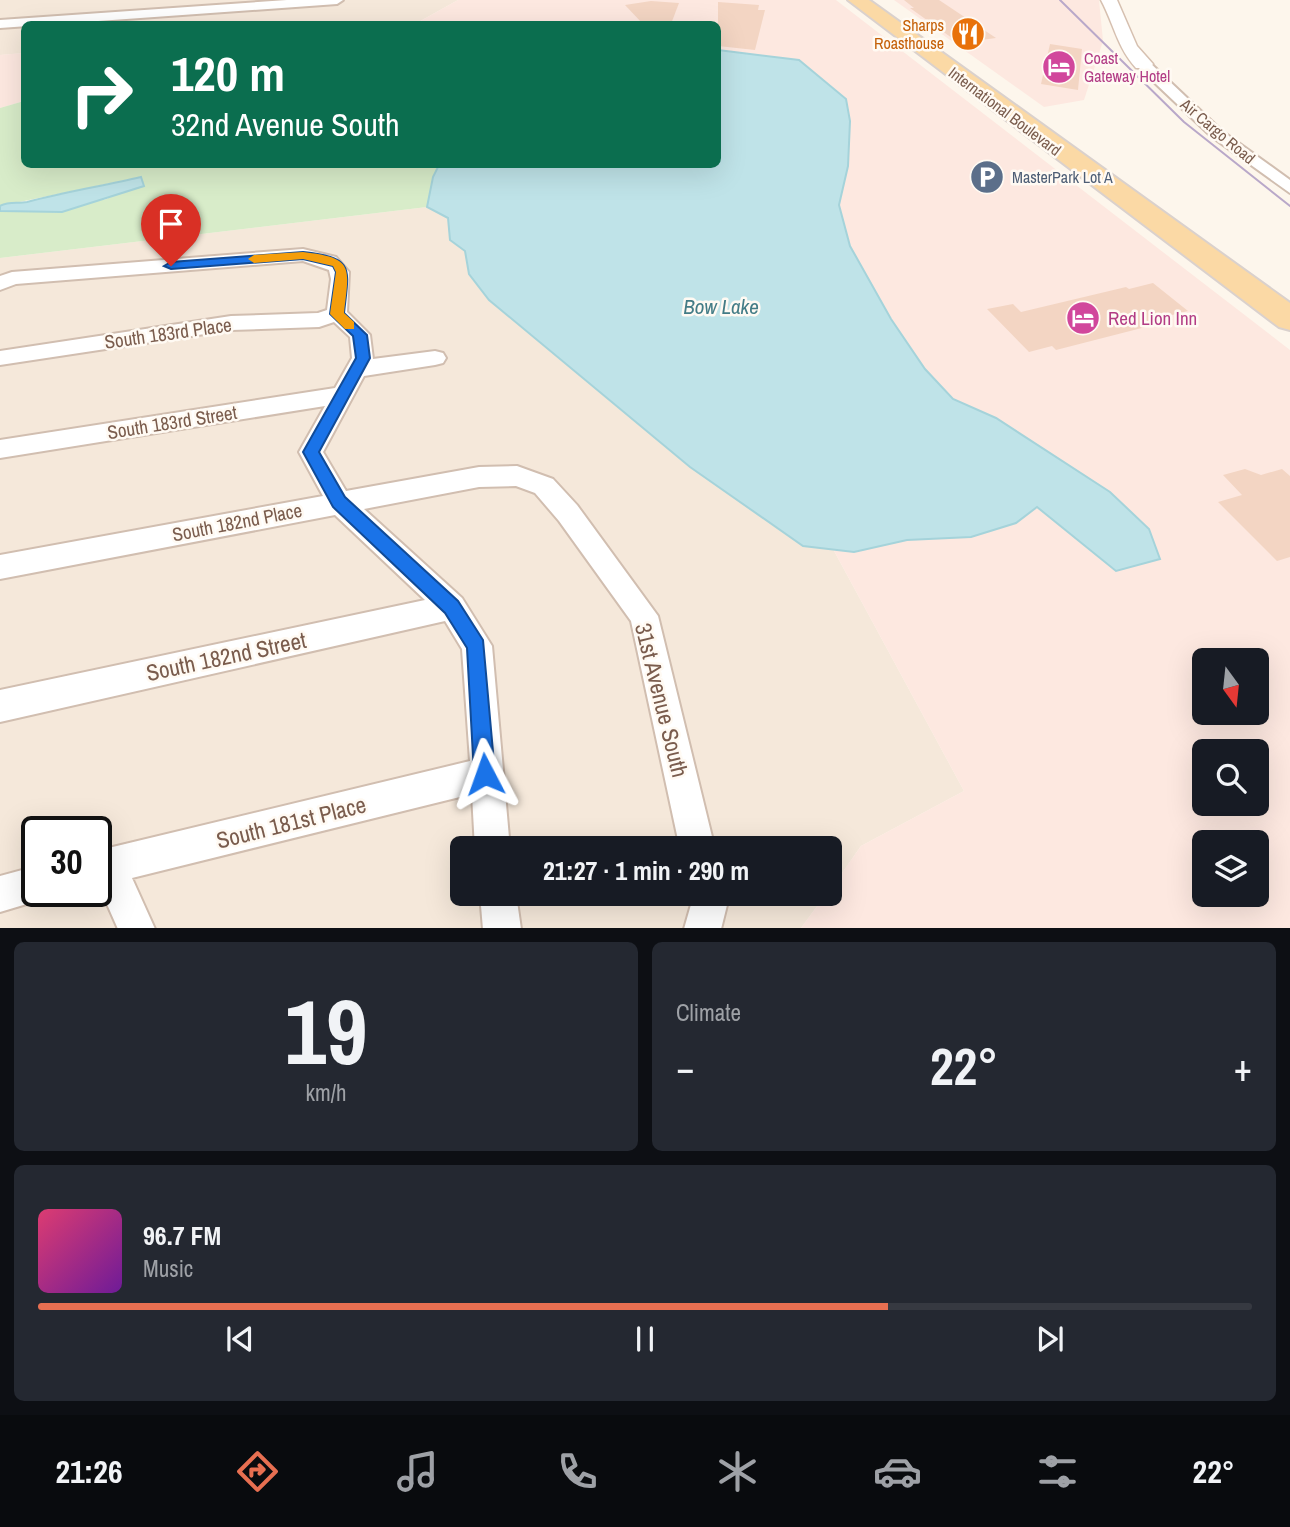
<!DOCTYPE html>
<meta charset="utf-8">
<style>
body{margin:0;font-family:"Archivo Narrow",sans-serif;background:#242831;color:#f1f3f6;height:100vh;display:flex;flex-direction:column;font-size:26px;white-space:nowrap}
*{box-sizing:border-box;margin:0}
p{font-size:23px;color:#9ea1a6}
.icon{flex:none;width:38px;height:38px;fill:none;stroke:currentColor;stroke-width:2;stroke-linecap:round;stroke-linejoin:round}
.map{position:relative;height:928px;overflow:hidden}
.side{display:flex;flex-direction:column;gap:14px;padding:14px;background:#0d0f14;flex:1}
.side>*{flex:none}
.guide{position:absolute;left:21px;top:21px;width:700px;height:147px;border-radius:10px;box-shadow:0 7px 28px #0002;background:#0b6e4f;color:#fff;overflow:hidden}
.needle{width:46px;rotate:165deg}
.tools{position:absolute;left:1192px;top:648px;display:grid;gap:14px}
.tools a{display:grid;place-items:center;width:77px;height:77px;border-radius:10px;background:#171b24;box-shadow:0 7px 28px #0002;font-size:35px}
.speed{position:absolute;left:21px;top:816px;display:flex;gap:14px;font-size:35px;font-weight:700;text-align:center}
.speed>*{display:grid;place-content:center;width:91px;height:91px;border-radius:50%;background:#171b24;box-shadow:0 7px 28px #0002;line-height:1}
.speed .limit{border:4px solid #111;border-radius:10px;background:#fff;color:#111}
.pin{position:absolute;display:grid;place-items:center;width:60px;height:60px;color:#fff;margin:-72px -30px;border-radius:50% 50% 50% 0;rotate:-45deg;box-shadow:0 0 7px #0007}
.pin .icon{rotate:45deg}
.me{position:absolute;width:77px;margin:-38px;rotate:356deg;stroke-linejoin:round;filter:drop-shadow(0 0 5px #0008)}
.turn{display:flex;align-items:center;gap:24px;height:147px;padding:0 35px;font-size:32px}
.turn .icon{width:91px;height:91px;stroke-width:2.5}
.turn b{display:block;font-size:49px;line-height:60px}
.big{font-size:52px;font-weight:800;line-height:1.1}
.side .tile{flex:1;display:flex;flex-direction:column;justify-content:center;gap:10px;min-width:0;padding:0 24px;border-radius:10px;background:#242831}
.side .dial{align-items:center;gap:0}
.dial b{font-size:91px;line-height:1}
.song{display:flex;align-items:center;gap:21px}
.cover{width:84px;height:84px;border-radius:10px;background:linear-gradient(135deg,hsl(340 70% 55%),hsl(280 70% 35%))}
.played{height:7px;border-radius:4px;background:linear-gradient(90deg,#e76f51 70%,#363941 70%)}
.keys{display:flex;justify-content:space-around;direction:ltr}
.heat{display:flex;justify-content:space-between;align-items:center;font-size:38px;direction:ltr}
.side .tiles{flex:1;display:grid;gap:14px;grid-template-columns:1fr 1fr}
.tile:last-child{grid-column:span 2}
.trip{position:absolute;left:450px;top:836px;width:392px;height:70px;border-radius:10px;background:#171b24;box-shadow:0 7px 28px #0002;font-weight:800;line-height:70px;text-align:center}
.menu{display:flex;height:112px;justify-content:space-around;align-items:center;background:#090b0e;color:#9ea1a6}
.menu .icon{width:49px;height:49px}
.menu .active{color:#e76f51}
.menu b{font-size:32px;color:#f1f3f6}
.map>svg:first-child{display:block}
</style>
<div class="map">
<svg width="1290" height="929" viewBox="0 0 1290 929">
<rect width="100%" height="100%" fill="#fdf6ec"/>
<g fill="#f5e8da" fill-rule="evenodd">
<polygon points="0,0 458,0 415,24 24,24 24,53 0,55"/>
<path d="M427,207L448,218L450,240L465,251L469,274L489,300L690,467L803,546L833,549L964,791L861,846L830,890V849H462V894H826L801,928H0V258ZM37,831H96V891H37Z"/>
</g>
<g fill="#fde8e0" fill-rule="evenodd">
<path d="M458,0H836L1290,350V928H801L826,894H830V890L861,846L964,791L833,549L854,552L907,540L971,537L1016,523L1037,507L1116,571L1160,559L1149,530L1110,492L996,418L953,399L925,369L891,319L850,246L839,205L850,121L799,61L718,50V24H415ZM1204,660H1256V712H1204ZM1204,751H1256V803H1204ZM1204,842H1256V894H1204Z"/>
<polygon points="894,0 1099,0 1103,41 1084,100 1044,107"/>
<polygon points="24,53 24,101 0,108 0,55"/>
</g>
<polygon fill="#d8ecc9" points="24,101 24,164 439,165 433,177 427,207 0,258 0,211 62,212 81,204 107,199 140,177 0,206 0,108"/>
<g fill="#bfe3e8" stroke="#a5d3da" stroke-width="2">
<polygon points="718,50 799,60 846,99 850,121 848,166 839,205 850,246 891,319 925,369 953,399 996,418 1110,492 1149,529 1160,559 1116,571 1037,507 1016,523 971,537 907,540 854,552 803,546 690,467 489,300 469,274 465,251 450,240 448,218 427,207 433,177 439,165 718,164"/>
<path d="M141,177L144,186L62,212L0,211V206C9,201 18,204 27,202C64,192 103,186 141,177Z"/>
</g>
<g fill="#f3d5c3">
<polygon points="904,0 939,0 996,38 959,43 910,8 914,8"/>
<polygon points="651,1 679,3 671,24 643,24 625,5"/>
<polygon points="718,2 759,5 758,10 765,10 755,50 718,46"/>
<polygon points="1050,44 1082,49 1078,90 1041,84"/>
<polygon points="1153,283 1188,311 1168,316 1173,320 1056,350 1052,346 1029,352 987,309 1013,304 1021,312 1126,287 1129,289"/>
<polygon points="1245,469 1261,475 1282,469 1290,476 1290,557 1277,561 1218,502 1242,495 1223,475"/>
</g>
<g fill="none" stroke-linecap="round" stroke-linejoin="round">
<g stroke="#d1beb0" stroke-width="4">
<g id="street">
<polygon points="287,0 343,0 337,4 0,28 0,20"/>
<polygon points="1138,61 1148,61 1222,131 1290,180 1290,193 1212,137 1138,67"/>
<polygon points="303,249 336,257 349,272 347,312 370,335 373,359 435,351 443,353 446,358 443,363 435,365 364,376 323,452 346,491 479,467 517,466 553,479 577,505 658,616 715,849 680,849 631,621 559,521 535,493 516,486 479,487 364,509 462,598 492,646 510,849 475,849 472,794 132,878 155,929 118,929 99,886 96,887 96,851 470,761 462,649 445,621 0,722 0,690 425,600 335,515 0,579 0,555 323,496 299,452 325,406 0,458 0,440 335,388 352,358 350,337 334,322 319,327 231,330 0,365 0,351 231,316 318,313 327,310 331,279 329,270 303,261 16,284 0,290 0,276 12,272"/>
<polygon points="37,866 37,891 52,891 50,897 0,912 0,876"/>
<polygon points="480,894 516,894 521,929 483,929"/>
<polygon points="690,894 726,894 728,901 721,929 684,929 692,901"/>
</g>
</g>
<g stroke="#d6c0b0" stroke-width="3">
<path id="secondary" d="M1101,0H1117L1137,46L1153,64L1150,68H1136C1117,47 1114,24 1101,0Z"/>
</g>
<g stroke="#dad1cd" stroke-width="4">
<polygon id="primary" points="848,0 869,0 1290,303 1290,330 1279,327"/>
</g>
<use href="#street" fill="#fff" fill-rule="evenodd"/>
<use href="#secondary" fill="#fff" fill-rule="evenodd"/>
<use href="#primary" fill="#fbd9a5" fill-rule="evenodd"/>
<polyline stroke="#b9a8c9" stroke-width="2" points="1060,0 1184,122 1290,206"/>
</g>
<path fill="#1a73e8" stroke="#114b97" stroke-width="2" d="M303,252C355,258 349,267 344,313L367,335L370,358L319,452L345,497L458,601L483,640L495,774L492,782L485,785L477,782L474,774L467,648L445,613L333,507L303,452L356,358L353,336L330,314L336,272L333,266L303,259L171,269L164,266L171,262Z"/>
<path fill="#f59e0b" d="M303,252C355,258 349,267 344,313L354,322V329H345L330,314L336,272L333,266L303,259L254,263L248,259L254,255Z"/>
<defs>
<g id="restaurant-disc" transform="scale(1.75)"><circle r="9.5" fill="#e8710a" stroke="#fffaf3"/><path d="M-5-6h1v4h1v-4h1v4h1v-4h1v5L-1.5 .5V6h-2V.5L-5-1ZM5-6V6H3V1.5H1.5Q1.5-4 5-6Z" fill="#fff"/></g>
<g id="hotel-disc" transform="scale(1.75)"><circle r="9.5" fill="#d1479c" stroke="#fffaf3"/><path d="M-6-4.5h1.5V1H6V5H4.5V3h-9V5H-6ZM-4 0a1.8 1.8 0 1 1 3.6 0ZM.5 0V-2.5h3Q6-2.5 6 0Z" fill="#fff"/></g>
<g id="parking-disc" transform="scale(1.75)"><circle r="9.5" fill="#5c6f8a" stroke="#fffaf3"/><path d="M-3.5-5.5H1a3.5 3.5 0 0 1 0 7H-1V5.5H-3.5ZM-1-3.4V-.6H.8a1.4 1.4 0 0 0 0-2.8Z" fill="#fff"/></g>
</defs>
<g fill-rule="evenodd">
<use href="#restaurant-disc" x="968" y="34"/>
<use href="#hotel-disc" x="1059" y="67"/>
<use href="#parking-disc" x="987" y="177"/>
<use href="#hotel-disc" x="1083" y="318"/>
</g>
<g text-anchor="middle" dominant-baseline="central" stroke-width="5" stroke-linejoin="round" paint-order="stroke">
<g font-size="16" fill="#c56008" stroke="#fffaf3" text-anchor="end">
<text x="944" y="25">Sharps<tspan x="944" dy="18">Roasthouse</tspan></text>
</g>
<g font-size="16" fill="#b23c85" stroke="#fffaf3" text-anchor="start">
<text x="1084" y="58">Coast<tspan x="1084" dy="18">Gateway Hotel</tspan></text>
</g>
<g font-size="16" fill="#7a5c4d" stroke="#fffaf3">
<text transform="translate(1005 111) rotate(37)">International Boulevard</text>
<text transform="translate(1218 131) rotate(40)">Air Cargo Road</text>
</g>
<g font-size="16" fill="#4e5e75" stroke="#fffaf3" text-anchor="start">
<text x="1012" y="177">MasterPark Lot A</text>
</g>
<g font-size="19" fill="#b23c85" stroke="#fffaf3" text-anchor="start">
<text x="1108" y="318">Red Lion Inn</text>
</g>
<g font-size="19" fill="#7a5c4d" stroke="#fffaf3">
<text transform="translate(168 333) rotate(-8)">South 183rd Place</text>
<text transform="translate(172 422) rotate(-9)">South 183rd Street</text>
<text transform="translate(237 522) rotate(-11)">South 182nd Place</text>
</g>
<g font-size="21" font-style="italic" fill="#437c86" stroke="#fffaf3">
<text x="721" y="306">Bow Lake</text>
</g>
<g font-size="23" fill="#7a5c4d" stroke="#fffaf3">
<text transform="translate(226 656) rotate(-12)">South 182nd Street</text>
<text transform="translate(662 700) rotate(76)">31st Avenue South</text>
<text transform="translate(291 822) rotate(-14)">South 181st Place</text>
</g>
</g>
</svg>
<div class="tools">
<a><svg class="needle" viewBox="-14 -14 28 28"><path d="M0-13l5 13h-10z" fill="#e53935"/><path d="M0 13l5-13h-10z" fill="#9ea1a6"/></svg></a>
<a><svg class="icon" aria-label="search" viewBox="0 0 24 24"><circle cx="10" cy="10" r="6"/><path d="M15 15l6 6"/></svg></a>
<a><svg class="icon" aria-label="layers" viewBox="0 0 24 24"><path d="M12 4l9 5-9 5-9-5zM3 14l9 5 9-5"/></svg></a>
</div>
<div class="speed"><div class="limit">30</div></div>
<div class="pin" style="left:171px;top:266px;background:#d93025"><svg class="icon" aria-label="arrive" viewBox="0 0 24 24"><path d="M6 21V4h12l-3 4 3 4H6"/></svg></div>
<svg class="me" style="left:485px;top:774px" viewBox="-20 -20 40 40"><path d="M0-17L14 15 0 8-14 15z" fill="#1a73e8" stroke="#fff" stroke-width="4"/></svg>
<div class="trip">21:27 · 1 min · 290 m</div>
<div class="guide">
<div class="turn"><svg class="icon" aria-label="right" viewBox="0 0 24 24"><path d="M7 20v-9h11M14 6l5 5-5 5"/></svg><div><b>120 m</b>32nd Avenue South</div></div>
</div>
</div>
<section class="side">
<div class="tiles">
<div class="tile dial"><b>19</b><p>km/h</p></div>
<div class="tile"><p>Climate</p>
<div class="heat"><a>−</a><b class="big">22°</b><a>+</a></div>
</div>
<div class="tile">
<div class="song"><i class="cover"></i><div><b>96.7 FM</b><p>Music</p></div></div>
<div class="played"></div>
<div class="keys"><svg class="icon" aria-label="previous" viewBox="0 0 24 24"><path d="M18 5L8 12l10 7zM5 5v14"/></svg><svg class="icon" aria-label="pause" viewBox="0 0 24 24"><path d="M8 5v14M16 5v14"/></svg><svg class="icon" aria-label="next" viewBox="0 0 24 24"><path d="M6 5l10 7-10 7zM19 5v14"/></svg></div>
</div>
</div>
</section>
<nav class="menu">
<b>21:26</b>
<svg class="icon active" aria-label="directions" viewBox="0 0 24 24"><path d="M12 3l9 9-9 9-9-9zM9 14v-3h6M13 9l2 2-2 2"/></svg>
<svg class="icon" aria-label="music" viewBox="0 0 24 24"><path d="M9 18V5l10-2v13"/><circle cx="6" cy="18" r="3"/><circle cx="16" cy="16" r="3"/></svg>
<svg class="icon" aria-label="phone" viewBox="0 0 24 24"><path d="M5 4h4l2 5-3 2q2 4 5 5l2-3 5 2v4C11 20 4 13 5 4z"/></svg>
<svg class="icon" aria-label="climate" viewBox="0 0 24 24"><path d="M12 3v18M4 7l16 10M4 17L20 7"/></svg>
<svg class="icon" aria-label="car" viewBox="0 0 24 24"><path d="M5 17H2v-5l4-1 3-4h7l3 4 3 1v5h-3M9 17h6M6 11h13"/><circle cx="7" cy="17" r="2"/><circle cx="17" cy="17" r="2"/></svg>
<svg class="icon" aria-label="filters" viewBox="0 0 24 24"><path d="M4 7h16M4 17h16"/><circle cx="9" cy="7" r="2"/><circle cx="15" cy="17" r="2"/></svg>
<b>22°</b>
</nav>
